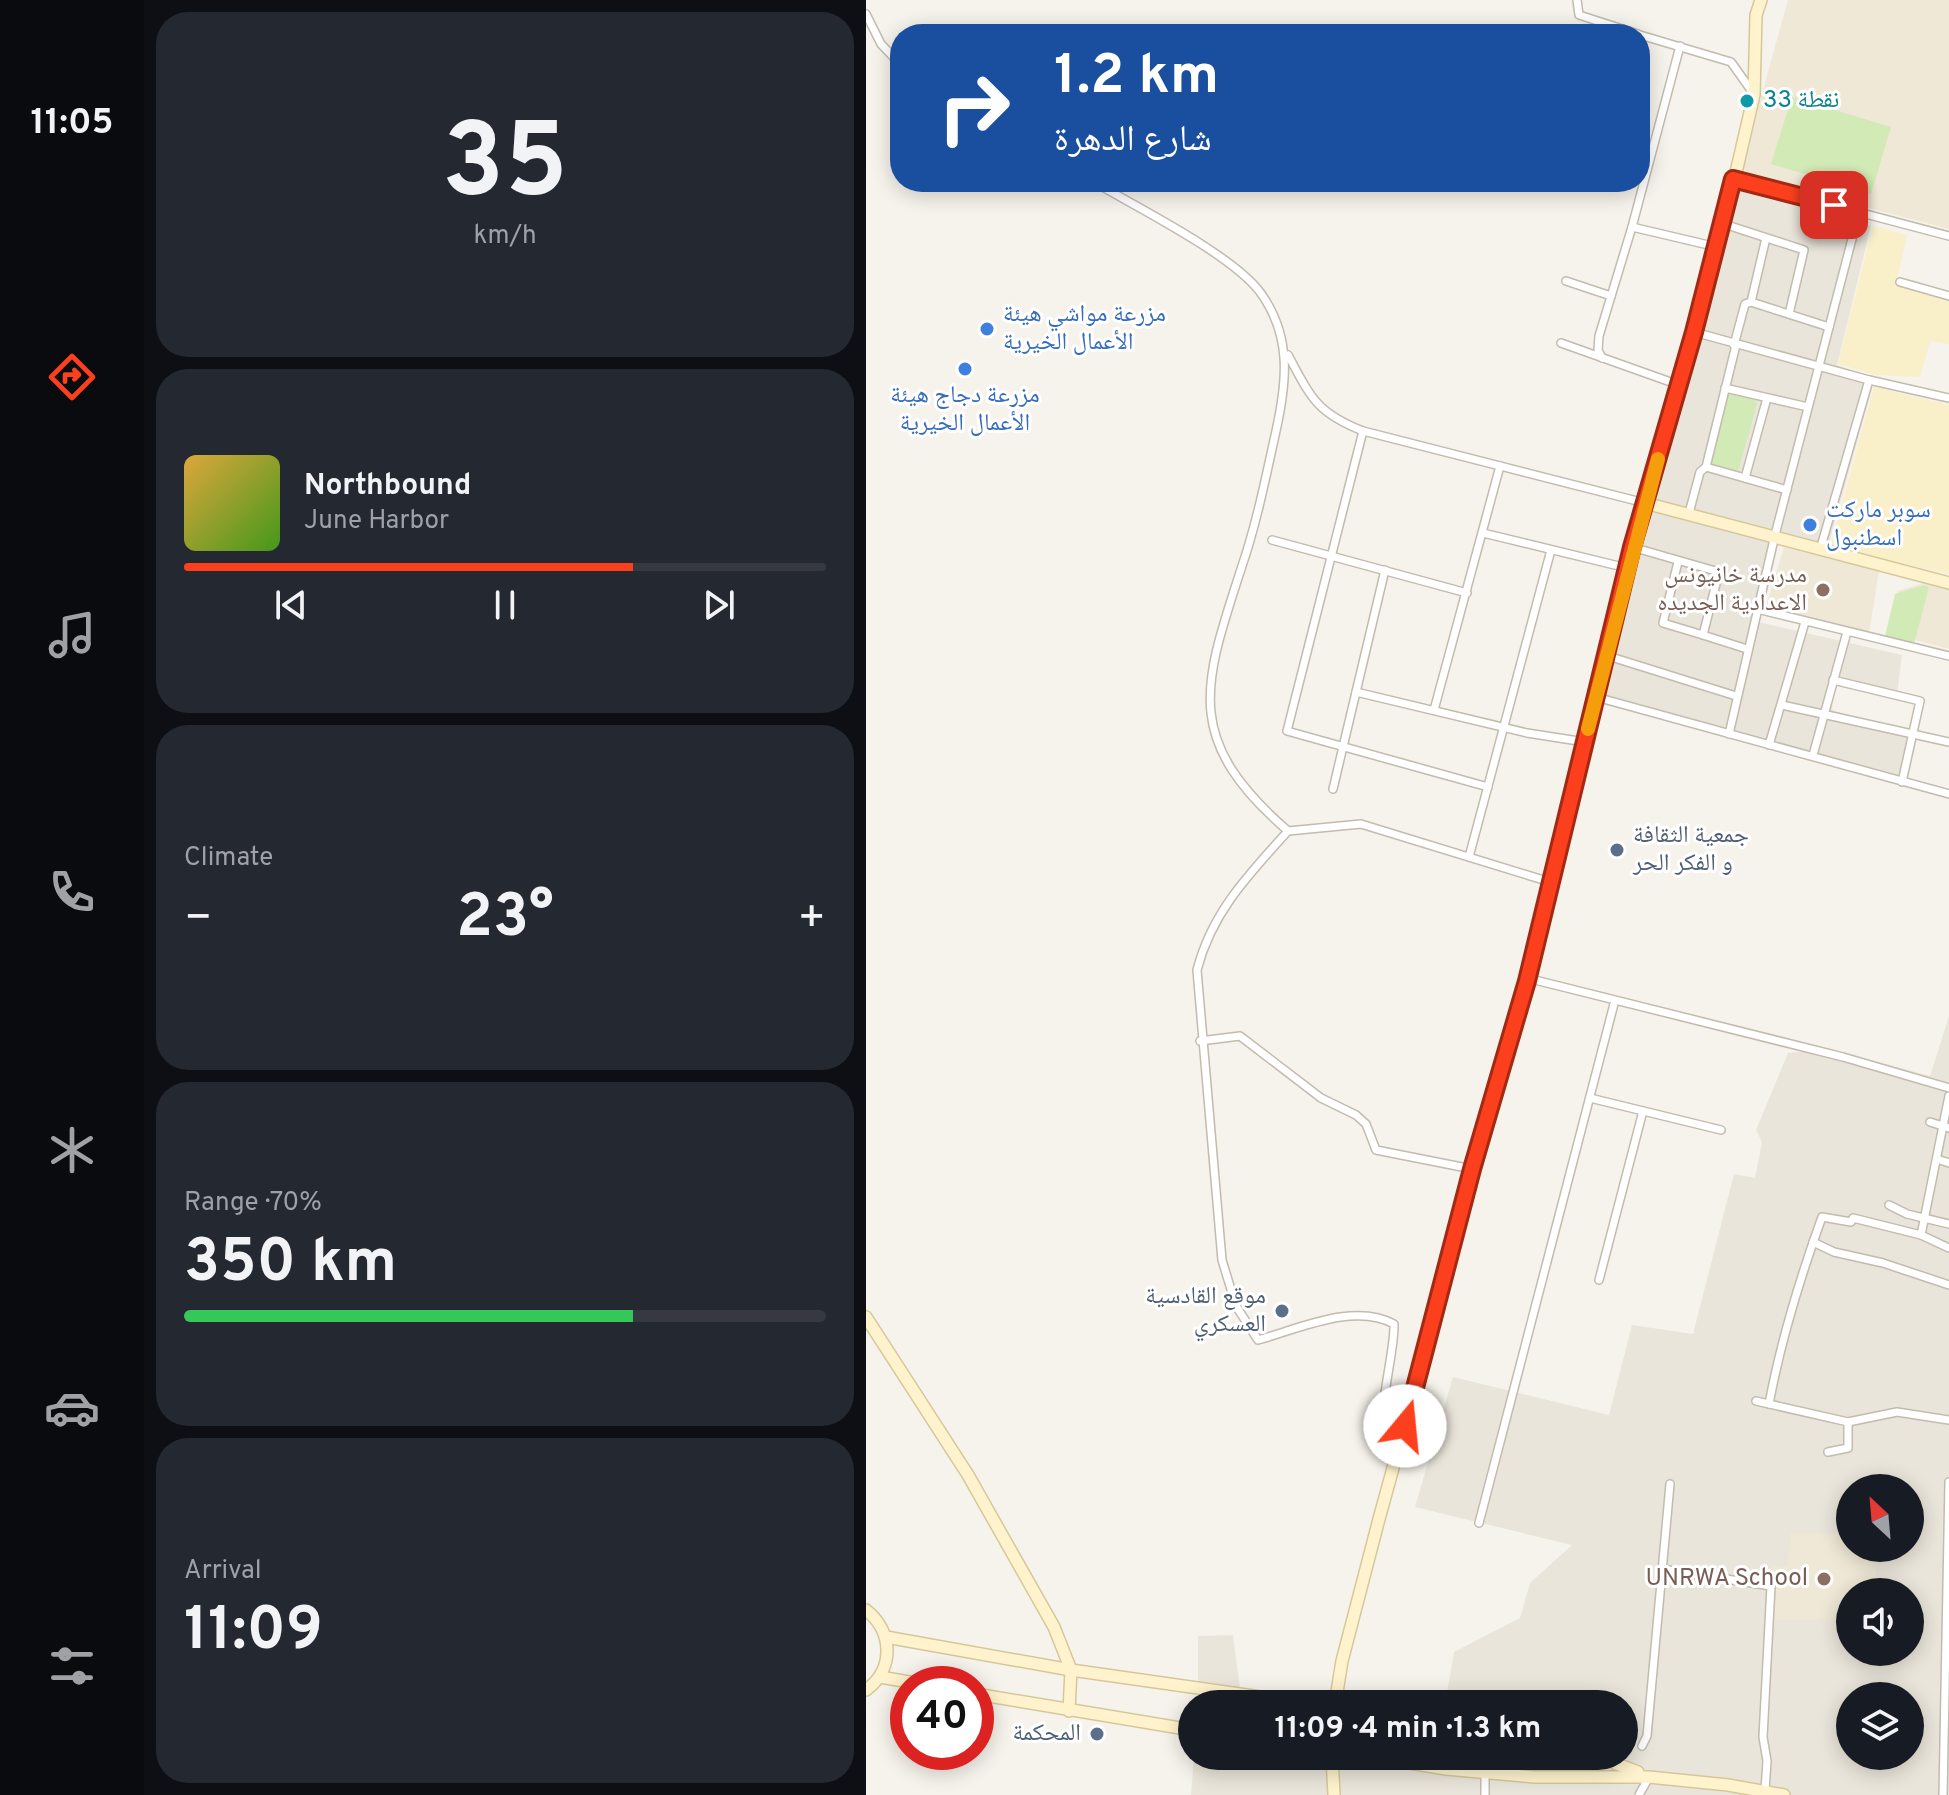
<!DOCTYPE html>
<meta charset="utf-8">
<style>
body{margin:0;font-family:Overpass,"Noto Naskh Arabic",sans-serif;background:#242831;color:#f1f3f6;height:100vh;display:flex;flex-direction:column;font-size:30px;white-space:nowrap}
*{box-sizing:border-box;margin:0}
p{font-size:26px;color:#9ea1a6}
.icon{flex:none;width:44px;height:44px;fill:none;stroke:currentColor;stroke-width:2;stroke-linecap:round;stroke-linejoin:round}
.map{position:relative;flex:1;overflow:hidden}
.side{display:flex;flex-direction:column;gap:12px;padding:12px;background:#0d0f14;width:722px}
.side>*{flex:none}
.top-card{position:absolute;left:24px;top:24px;width:760px;height:168px;border-radius:32px;box-shadow:0 4px 20px #0003;background:#1a4fa0;color:#fff;overflow:hidden}
.needle{width:52px;rotate:334deg}
.buttons{position:absolute;left:970px;top:1474px;display:grid;gap:16px}
.buttons a{display:grid;place-items:center;width:88px;height:88px;border-radius:50%;background:#171b24;box-shadow:0 4px 20px #0003;font-size:40px}
.speed{position:absolute;left:24px;top:1666px;display:flex;gap:16px;font-size:40px;font-weight:700;text-align:center}
.speed>*{display:grid;place-content:center;width:104px;height:104px;border-radius:50%;background:#171b24;box-shadow:0 4px 20px #0003;line-height:1}
.speed .limit{border:12px solid #d22;background:#fff;color:#111}
.pin{position:absolute;display:grid;place-items:center;width:68px;height:68px;color:#fff;margin:-34px;border-radius:16px;box-shadow:0 4px 12px #0006}
.me{position:absolute;width:88px;margin:-44px;rotate:17deg;stroke-linejoin:round;filter:drop-shadow(0 0 6px #0008)}
.turn{display:flex;align-items:center;gap:28px;height:168px;padding:0 32px;font-size:36px}
.turn .icon{width:104px;height:104px;stroke-width:2.5}
.turn b{display:block;font-size:56px;line-height:68px}
.big{font-size:60px;font-weight:700;line-height:1.1}
.side .widget{flex:1;display:flex;flex-direction:column;justify-content:center;gap:12px;min-width:0;padding:0 28px;border-radius:32px;background:#242831}
.side .dial{align-items:center;gap:0}
.dial b{font-size:104px;line-height:1}
.song{display:flex;align-items:center;gap:24px}
.cover{width:96px;height:96px;border-radius:12px;background:linear-gradient(135deg,hsl(40 70% 55%),hsl(100 70% 35%))}
.played{height:8px;border-radius:4px;background:linear-gradient(90deg,#fc3f1d 70%,#363941 70%)}
.keys{display:flex;justify-content:space-around;direction:ltr}
.heat{display:flex;justify-content:space-between;align-items:center;font-size:44px;direction:ltr}
.charge{height:12px;border-radius:6px;background:linear-gradient(90deg,#34c759 70%,#363941 0)}
.trip{position:absolute;left:312px;top:1690px;width:460px;height:80px;border-radius:40px;background:#171b24;box-shadow:0 4px 20px #0003;font-weight:700;line-height:80px;text-align:center}
main{display:flex;flex:1;min-height:0}
.menu{display:flex;flex-direction:column;width:144px;justify-content:space-around;align-items:center;background:#090b0e;color:#9ea1a6}
.menu .icon{width:56px;height:56px}
.menu .current{color:#fc3f1d}
.menu b{font-size:36px;color:#f1f3f6}
.map>svg:first-child{display:block}
</style>
<main>
<nav class="menu">
<b>11:05</b>
<svg class="icon current" aria-label="directions" viewBox="0 0 24 24"><path d="M12 3l9 9-9 9-9-9zM9 14v-3h6M13 9l2 2-2 2"/></svg>
<svg class="icon" aria-label="music" viewBox="0 0 24 24"><path d="M9 18V5l10-2v13"/><circle cx="6" cy="18" r="3"/><circle cx="16" cy="16" r="3"/></svg>
<svg class="icon" aria-label="phone" viewBox="0 0 24 24"><path d="M5 4h4l2 5-3 2q2 4 5 5l2-3 5 2v4C11 20 4 13 5 4z"/></svg>
<svg class="icon" aria-label="climate" viewBox="0 0 24 24"><path d="M12 3v18M4 7l16 10M4 17L20 7"/></svg>
<svg class="icon" aria-label="car" viewBox="0 0 24 24"><path d="M5 17H2v-5l4-1 3-4h7l3 4 3 1v5h-3M9 17h6M6 11h13"/><circle cx="7" cy="17" r="2"/><circle cx="17" cy="17" r="2"/></svg>
<svg class="icon" aria-label="filters" viewBox="0 0 24 24"><path d="M4 7h16M4 17h16"/><circle cx="9" cy="7" r="2"/><circle cx="15" cy="17" r="2"/></svg>
</nav>
<section class="side">
<div class="widget dial"><b>35</b><p>km/h</p></div>
<div class="widget">
<div class="song"><i class="cover"></i><div><b>Northbound</b><p>June Harbor</p></div></div>
<div class="played"></div>
<div class="keys"><svg class="icon" aria-label="previous" viewBox="0 0 24 24"><path d="M18 5L8 12l10 7zM5 5v14"/></svg><svg class="icon" aria-label="pause" viewBox="0 0 24 24"><path d="M8 5v14M16 5v14"/></svg><svg class="icon" aria-label="next" viewBox="0 0 24 24"><path d="M6 5l10 7-10 7zM19 5v14"/></svg></div>
</div>
<div class="widget"><p>Climate</p>
<div class="heat"><a>−</a><b class="big">23°</b><a>+</a></div>
</div>
<div class="widget"><p>Range · 70%</p><b class="big">350 km</b><div class="charge"></div></div>
<div class="widget"><p>Arrival</p><b class="big">11:09</b></div>
</section>
<div class="map">
<svg width="1083" height="1795" viewBox="0 0 1083 1795">
<rect width="100%" height="100%" fill="#f6f3ec"/>
<g fill="#eae5da" fill-rule="evenodd">
<polygon points="863,188 1005,226 971,365 1009,378 961,550 909,541 892,622 1036,655 1031,694 968,685 966,710 1051,738 1037,779 735,704 830,341"/>
<path d="M1083,1016V1795H325L328,1756H758V1704H579L588,1652L654,1618L664,1583L706,1545L549,1507L587,1377L743,1415L766,1325L827,1334L868,1174L889,1178L896,1142L890,1130L922,1053L965,1049L1064,1076ZM984,1488H1044V1548H984ZM984,1592H1044V1652H984ZM984,1696H1044V1756H984Z"/>
<polygon points="367,1635 376,1704 332,1704 332,1636"/>
</g>
<g fill="#efe8d6">
<polygon points="922,0 1083,0 1083,229 882,176 876,166"/>
<polygon points="918,547 1013,571 1003,633 899,610"/>
<polygon points="1061,582 1083,588 1083,649 1022,633 1032,591"/>
<polygon points="925,1533 984,1534 984,1548 1010,1548 1009,1592 984,1592 984,1619 905,1620 907,1566 922,1566"/>
</g>
<g fill="#d2eab5">
<polygon points="926,97 1025,127 1005,194 905,164"/>
<polygon points="863,393 888,398 891,404 872,472 844,466"/>
<polygon points="1058,585 1063,587 1048,644 1019,636 1029,594"/>
</g>
<g fill="#f9efc9">
<polygon points="1007,226 1041,235 1030,285 1083,297 1083,344 1064,341 1054,377 1010,375 972,364"/>
<polygon points="1008,387 1083,405 1083,574 964,548"/>
</g>
<g fill="none" stroke-linecap="round" stroke-linejoin="round">
<g stroke="#c2bbae" stroke-width="10">
<g id="street">
<polyline points="711,0 713,15 772,34"/>
<polyline points="0,14 15,44 34,64"/>
<polyline points="774,35 865,62 887,93"/>
<polyline points="867,179 1083,236"/>
<path d="M228,182C272,208 365,254 394,292C426,336 421,381 410,431C400,476 391,522 376,566C337,686 316,739 422,831L495,824L684,882"/>
<polyline points="858,224 938,250 923,314"/>
<polyline points="766,227 814,46"/>
<polyline points="900,238 885,302 963,327"/>
<polyline points="700,281 745,296"/>
<polyline points="1034,282 1083,296"/>
<polyline points="828,332 1003,380 954,550"/>
<polyline points="695,343 813,385"/>
<polyline points="868,345 879,304 885,302"/>
<polyline points="870,345 840,467 921,490"/>
<path d="M422,355C445,398 451,413 497,431L779,503"/>
<polyline points="736,358 732,350 733,336 766,227 851,247"/>
<polyline points="1003,380 1083,398"/>
<polyline points="859,388 942,407"/>
<polyline points="497,431 421,731 622,787"/>
<polyline points="879,478 901,398"/>
<polyline points="823,513 834,472 840,467"/>
<polyline points="617,533 761,568"/>
<polyline points="406,540 601,593"/>
<polyline points="766,547 853,572 837,635 881,649"/>
<polyline points="812,562 797,623 837,635"/>
<polyline points="891,609 1083,656"/>
<polyline points="742,656 870,696"/>
<polyline points="967,680 1054,701 1036,782"/>
<polyline points="490,692 661,733 719,742"/>
<polyline points="730,697 1083,794"/>
<polyline points="916,705 1083,742"/>
<polyline points="568,710 634,466"/>
<polyline points="863,734 909,535 993,212"/>
<polyline points="903,745 939,622"/>
<polyline points="947,755 981,632"/>
<polyline points="467,789 519,570"/>
<path d="M422,831C383,874 346,912 331,970L356,1260L370,1306L392,1340C432,1329 489,1302 528,1324C529,1362 501,1434 530,1463"/>
<polyline points="603,857 685,550"/>
<polyline points="661,978 977,1057 1083,1088"/>
<polyline points="334,1041 374,1036 455,1098 490,1115 500,1124 510,1150 606,1169"/>
<polyline points="724,1098 855,1130"/>
<polyline points="1064,1122 1083,1128"/>
<polyline points="1071,1159 1083,1163"/>
<polyline points="1023,1205 1041,1214 1083,1224"/>
<polyline points="1055,1235 1083,1096"/>
<polyline points="947,1242 968,1252 1017,1263 1083,1285"/>
<polyline points="733,1280 777,1111"/>
<polyline points="890,1401 982,1422"/>
<path d="M903,1404C915,1340 934,1278 956,1217L985,1222L987,1218L1055,1235L1083,1248"/>
<polyline points="962,1452 982,1448 982,1422 1031,1412 1083,1420"/>
<polyline points="613,1523 748,1004"/>
<polyline points="796,1569 905,1586 897,1737 901,1761 899,1790"/>
<polyline points="776,1746 781,1736 804,1484"/>
<polyline points="619,1795 619,1772"/>
<polyline points="773,1795 783,1777"/>
<polyline points="1077,1795 1083,1482"/>
</g>
</g>
<g stroke="#d6c79b" stroke-width="14">
<g id="secondary">
<polyline points="779,503 1083,583"/>
<polyline points="0,1317 102,1475 188,1627 205,1670 203,1711"/>
<path d="M0,1610C27,1631 29,1669 0,1690"/>
<polyline points="20,1637 205,1670 445,1704"/>
<polyline points="14,1677 55,1684"/>
<polyline points="110,1694 326,1730"/>
<polyline points="469,1704 476,1661 513,1519 661,981 766,547 858,224 888,95 890,15 895,0"/>
<polyline points="466,1756 468,1795"/>
<polyline points="502,1756 580,1769 668,1777 783,1777 862,1785 918,1795"/>
<polyline points="730,1756 772,1772"/>
</g>
</g>
<use href="#street" stroke="#fff" stroke-width="7"/>
<use href="#secondary" stroke="#fff3cd" stroke-width="11"/>
</g>
<g fill="none" stroke-linecap="round" stroke-linejoin="round">
<g stroke="#a42913" stroke-width="20">
<polyline id="route" points="539,1426 606,1169 661,981 766,547 828,332 867,179 968,205"/>
</g>
<use href="#route" stroke="#fc3f1d" stroke-width="14"/>
<polyline stroke="#f59e0b" stroke-width="14" points="722,729 792,459"/>
</g>
<circle fill="#0f9aa8" stroke="#fff" stroke-width="3" cx="881" cy="101" r="8"/>
<g fill="#3f7fe0" stroke="#fff" stroke-width="3">
<circle cx="121" cy="329" r="8"/>
<circle cx="99" cy="369" r="8"/>
<circle cx="944" cy="525" r="8"/>
</g>
<g fill="#8d6e63" stroke="#fff" stroke-width="3">
<circle cx="957" cy="590" r="8"/>
<circle cx="958" cy="1579" r="8"/>
</g>
<g fill="#5c6f8a" stroke="#fff" stroke-width="3">
<circle cx="751" cy="850" r="8"/>
<circle cx="416" cy="1311" r="8"/>
<circle cx="231" cy="1734" r="8"/>
</g>
<g text-anchor="middle" dominant-baseline="central" stroke-width="6" stroke-linejoin="round" paint-order="stroke">
<g font-size="24" fill="#0d838f" stroke="#fff" text-anchor="start">
<text x="897" y="101">نقطة 33</text>
</g>
<g font-size="24" fill="#366cbe" stroke="#fff" text-anchor="start">
<text x="137" y="315">مزرعة مواشي هيئة<tspan x="137" dy="28">الأعمال الخيرية</tspan></text>
<text x="99" y="396" text-anchor="middle">مزرعة دجاج هيئة<tspan x="99" dy="28">الأعمال الخيرية</tspan></text>
<text x="960" y="511">سوبر ماركت<tspan x="960" dy="28">اسطنبول</tspan></text>
</g>
<g font-size="24" fill="#785e54" stroke="#fff" text-anchor="end">
<text x="941" y="576">مدرسة خانيونس<tspan x="941" dy="28">الاعدادية الجديده</tspan></text>
<text x="942" y="1579">UNRWA School</text>
</g>
<g font-size="24" fill="#4e5e75" stroke="#fff" text-anchor="end">
<text x="767" y="836" text-anchor="start">جمعية الثقافة<tspan x="767" dy="28">و الفكر الحر</tspan></text>
<text x="400" y="1297">موقع القادسية<tspan x="400" dy="28">العسكري</tspan></text>
<text x="215" y="1734">المحكمة</text>
</g>
</g>
</svg>
<div class="buttons">
<a><svg class="needle" viewBox="-14 -14 28 28"><path d="M0-13l5 13h-10z" fill="#e53935"/><path d="M0 13l5-13h-10z" fill="#9ea1a6"/></svg></a>
<a><svg class="icon" aria-label="sound" viewBox="0 0 24 24"><path d="M4 9h4l5-4v14l-5-4H4zM17 9q2 3 0 6"/></svg></a>
<a><svg class="icon" aria-label="layers" viewBox="0 0 24 24"><path d="M12 4l9 5-9 5-9-5zM3 14l9 5 9-5"/></svg></a>
</div>
<div class="speed"><div class="limit">40</div></div>
<div class="pin" style="left:968px;top:205px;background:#d93025"><svg class="icon" aria-label="arrive" viewBox="0 0 24 24"><path d="M6 21V4h12l-3 4 3 4H6"/></svg></div>
<svg class="me" style="left:539px;top:1426px" viewBox="-20 -20 40 40"><circle r="19" fill="#fff"/><path d="M0-13L10 11 0 6-10 11z" fill="#fc3f1d"/></svg>
<div class="trip">11:09 · 4 min · 1.3 km</div>
<div class="top-card">
<div class="turn"><svg class="icon" aria-label="right" viewBox="0 0 24 24"><path d="M7 20v-9h11M14 6l5 5-5 5"/></svg><div><b>1.2 km</b>شارع الدهرة</div></div>
</div>
</div>
</main>
